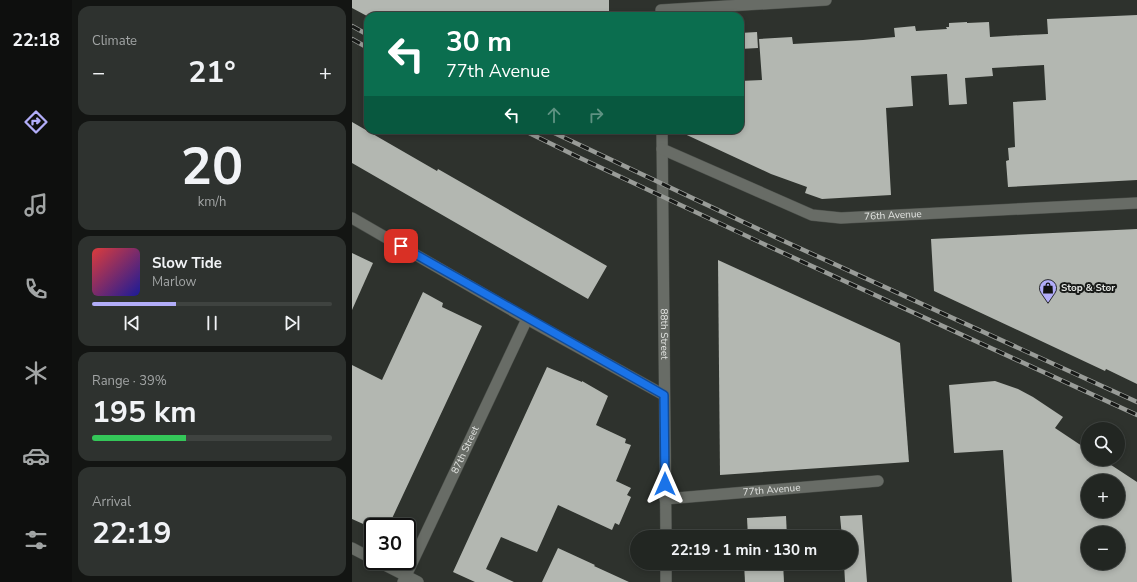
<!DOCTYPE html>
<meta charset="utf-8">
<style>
body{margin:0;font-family:"Nunito Sans",sans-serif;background:#2e322f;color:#f1f3f6;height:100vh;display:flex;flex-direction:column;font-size:15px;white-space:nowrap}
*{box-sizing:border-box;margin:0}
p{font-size:13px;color:#a2a5a5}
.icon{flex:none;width:22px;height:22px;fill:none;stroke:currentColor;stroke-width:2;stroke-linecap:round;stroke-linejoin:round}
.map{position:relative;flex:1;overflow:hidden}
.details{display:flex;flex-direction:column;gap:6px;padding:6px;background:#131513;width:280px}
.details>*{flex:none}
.top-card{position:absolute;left:12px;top:12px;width:380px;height:122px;border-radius:12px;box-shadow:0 2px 6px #0003,0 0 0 1px #3f4340;background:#0b6e4f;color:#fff;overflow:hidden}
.fabs{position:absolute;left:729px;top:422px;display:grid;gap:8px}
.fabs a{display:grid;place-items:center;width:44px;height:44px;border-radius:50%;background:#222622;box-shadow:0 2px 6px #0003,0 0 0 1px #3f4340;font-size:20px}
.speed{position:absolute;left:12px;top:518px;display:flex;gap:8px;font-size:20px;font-weight:700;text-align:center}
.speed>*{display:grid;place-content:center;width:52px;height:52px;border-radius:50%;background:#222622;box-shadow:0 2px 6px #0003,0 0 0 1px #3f4340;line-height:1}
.speed .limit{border:2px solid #111;border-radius:6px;background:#fff;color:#111}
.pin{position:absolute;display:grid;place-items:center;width:34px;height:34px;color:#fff;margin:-17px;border-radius:8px;box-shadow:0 2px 6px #0006}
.me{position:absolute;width:44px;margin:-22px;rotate:0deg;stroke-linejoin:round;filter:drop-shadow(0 0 3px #0008)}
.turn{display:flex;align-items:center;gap:14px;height:84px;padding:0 16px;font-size:18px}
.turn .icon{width:52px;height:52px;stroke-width:2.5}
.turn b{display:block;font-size:28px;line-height:34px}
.lanes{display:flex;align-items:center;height:38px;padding:0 16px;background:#0003;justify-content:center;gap:20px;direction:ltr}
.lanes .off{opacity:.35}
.big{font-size:30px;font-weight:700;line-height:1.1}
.details .card{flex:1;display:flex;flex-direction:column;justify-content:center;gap:6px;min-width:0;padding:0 14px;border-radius:12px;background:#2e322f}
.details .dial{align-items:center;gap:0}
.dial b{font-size:52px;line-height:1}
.song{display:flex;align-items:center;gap:12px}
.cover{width:48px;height:48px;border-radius:6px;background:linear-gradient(135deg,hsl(0 70% 55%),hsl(240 70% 35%))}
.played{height:4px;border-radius:2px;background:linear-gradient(90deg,#b2adf9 35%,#3f4340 35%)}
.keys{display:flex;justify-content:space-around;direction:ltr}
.heat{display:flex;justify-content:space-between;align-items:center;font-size:22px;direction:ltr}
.charge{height:6px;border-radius:3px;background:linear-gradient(90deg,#34c759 39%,#3f4340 0)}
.trip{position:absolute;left:278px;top:530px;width:228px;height:40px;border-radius:20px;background:#222622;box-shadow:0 2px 6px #0003,0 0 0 1px #3f4340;font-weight:700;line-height:40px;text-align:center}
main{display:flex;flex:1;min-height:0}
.tab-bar{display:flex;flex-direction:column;width:72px;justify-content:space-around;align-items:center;background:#0e0f0e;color:#a2a5a5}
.tab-bar .icon{width:28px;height:28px}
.tab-bar .active{color:#b2adf9}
.tab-bar b{font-size:18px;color:#f1f3f6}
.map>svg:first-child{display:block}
</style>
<main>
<nav class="tab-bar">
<b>22:18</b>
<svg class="icon active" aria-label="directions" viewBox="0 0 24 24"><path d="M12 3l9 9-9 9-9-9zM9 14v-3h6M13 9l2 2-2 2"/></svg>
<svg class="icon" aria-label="music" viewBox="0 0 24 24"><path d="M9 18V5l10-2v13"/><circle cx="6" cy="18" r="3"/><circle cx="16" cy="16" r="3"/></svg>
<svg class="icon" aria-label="phone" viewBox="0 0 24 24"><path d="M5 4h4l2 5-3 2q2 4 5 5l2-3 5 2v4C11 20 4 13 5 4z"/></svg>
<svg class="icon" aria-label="climate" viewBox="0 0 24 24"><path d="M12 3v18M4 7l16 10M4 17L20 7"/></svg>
<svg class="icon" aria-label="car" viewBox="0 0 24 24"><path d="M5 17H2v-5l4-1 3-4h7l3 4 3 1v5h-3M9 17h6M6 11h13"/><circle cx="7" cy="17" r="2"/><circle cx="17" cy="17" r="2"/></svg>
<svg class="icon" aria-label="filters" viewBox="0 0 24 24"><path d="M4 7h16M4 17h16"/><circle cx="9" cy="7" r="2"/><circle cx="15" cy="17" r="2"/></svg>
</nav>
<section class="details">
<div class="card"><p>Climate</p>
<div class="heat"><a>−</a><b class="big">21°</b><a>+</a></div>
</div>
<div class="card dial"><b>20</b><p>km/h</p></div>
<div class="card">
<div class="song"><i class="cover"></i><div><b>Slow Tide</b><p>Marlow</p></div></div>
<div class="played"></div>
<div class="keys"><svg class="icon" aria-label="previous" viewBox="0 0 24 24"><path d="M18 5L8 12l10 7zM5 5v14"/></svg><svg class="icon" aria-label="pause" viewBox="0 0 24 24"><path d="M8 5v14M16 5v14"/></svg><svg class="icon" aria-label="next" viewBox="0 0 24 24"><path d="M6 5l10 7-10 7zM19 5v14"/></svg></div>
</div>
<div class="card"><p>Range · 39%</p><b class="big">195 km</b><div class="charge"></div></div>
<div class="card"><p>Arrival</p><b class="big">22:19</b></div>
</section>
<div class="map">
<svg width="785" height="582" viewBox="0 0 785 582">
<rect width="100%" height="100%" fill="#2e322d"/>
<g fill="#b3b7b1" fill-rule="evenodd">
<polygon points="0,0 257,0 257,16 15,16 0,8"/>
<polygon points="785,15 785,180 656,187 654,161 657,160 656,148 663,147 661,102 694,100 692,65 640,68 641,76 613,78 615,104 597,105 595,74 559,76 561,106 534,108 539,195 470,199 453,193 455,187 419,174 324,130 388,130 388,81 410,80 407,39 440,37 441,44 511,40 543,37 542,28 563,26 564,31 595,29 594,27 597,27 597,23 615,22 615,23 637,22 638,37 672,35 696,34 695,19"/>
<polygon points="405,32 406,48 388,49 388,33"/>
<polygon points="0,122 85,171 86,169 255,266 236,299 0,163"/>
<polygon points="785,229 785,384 754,369 753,371 582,291 579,239"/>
<polygon points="0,253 21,263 0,310"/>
<polygon points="366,260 548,343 557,462 368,475"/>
<polygon points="71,292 91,303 90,307 130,326 36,527 18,527 0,519 0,365 30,380"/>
<polygon points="195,367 230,382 230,381 256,396 244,425 274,439 273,443 279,445 264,481 279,488 275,495 279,497 267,525 263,523 260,530 206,505 185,552 149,537 134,569 162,582 123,582 101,572"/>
<path d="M643,381L666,389L681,397L711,417L703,428L736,450V459H750L785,482V582H660L651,450L602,453L597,385ZM736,481H766V511H736ZM736,533H766V563H736Z"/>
<polygon points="510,515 515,582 493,582 492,563 499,563 499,537 490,537 488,516"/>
<polygon points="434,516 435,537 396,537 395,518"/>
<polygon points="206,548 243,565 242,566 277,582 190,582"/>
<polygon points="392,563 431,563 432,582 393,582"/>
</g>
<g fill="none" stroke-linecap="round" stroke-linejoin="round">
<g stroke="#4b4f4a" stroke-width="12">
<g id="minor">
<polyline points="309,10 474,0"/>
<path id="s1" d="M310,130L314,537"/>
<path id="s2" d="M310,149L460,215L489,218L785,203"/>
<polyline points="0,218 175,319 312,395"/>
<path id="s3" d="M313,499L526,481"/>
<polyline points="0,548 21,559"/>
<polyline points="25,561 66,582"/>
<polyline points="314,563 314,582"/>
<path id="s4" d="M51,582L175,319"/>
</g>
</g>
<use href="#minor" stroke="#686c66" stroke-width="11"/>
<g stroke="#999c98" stroke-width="4.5">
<g id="rail">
<polyline points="0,26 16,35"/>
<polyline points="0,39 16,48"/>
<polyline points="171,130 226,157 416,246 785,415"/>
<polyline points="196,130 423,237 785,402"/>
</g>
</g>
<use href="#rail" stroke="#171917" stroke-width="3" stroke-dasharray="9" stroke-linecap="butt"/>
</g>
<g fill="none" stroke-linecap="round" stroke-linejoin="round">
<g stroke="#114b97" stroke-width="10">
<polyline id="route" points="49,246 312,395 313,484"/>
</g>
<use href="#route" stroke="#1a73e8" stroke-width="7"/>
</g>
<defs>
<g id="shop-pin" transform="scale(0.9)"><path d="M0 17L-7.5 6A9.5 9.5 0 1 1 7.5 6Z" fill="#b2adf9" stroke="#171917"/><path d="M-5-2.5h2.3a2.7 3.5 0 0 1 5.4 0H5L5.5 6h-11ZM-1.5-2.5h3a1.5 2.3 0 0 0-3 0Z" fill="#111"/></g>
</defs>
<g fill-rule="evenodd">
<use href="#shop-pin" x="696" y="288"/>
</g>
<g text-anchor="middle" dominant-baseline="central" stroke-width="4" stroke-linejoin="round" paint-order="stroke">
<g font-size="10" fill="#e2e4e1" stroke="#171917">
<text stroke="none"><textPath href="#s2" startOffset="245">76th Avenue</textPath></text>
<text stroke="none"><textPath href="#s1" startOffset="204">88th Street</textPath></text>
<text stroke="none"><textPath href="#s4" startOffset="146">87th Street</textPath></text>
<text stroke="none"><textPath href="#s3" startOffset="107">77th Avenue</textPath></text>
</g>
<g font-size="10" font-weight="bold" fill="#e2e4e1" stroke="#171917" text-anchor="start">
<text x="709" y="288">Stop &amp; Stor</text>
</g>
</g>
</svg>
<div class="fabs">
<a><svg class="icon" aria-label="search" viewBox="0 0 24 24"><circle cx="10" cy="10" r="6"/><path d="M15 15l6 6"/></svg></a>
<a>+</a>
<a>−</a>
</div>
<div class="speed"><div class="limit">30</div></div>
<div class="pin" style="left:49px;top:246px;background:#d93025"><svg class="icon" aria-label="arrive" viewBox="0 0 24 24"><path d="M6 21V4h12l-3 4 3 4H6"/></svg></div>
<svg class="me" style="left:313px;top:484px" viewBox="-20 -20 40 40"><path d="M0-17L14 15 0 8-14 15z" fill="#1a73e8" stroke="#fff" stroke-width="4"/></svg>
<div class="trip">22:19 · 1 min · 130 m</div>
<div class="top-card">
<div class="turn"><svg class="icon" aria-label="left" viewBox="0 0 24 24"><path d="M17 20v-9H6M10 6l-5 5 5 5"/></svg><div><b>30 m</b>77th Avenue</div></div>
<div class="lanes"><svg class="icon" aria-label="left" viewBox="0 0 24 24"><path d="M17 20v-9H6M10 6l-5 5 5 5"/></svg><svg class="icon off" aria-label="ahead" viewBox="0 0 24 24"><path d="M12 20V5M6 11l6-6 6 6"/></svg><svg class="icon off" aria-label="right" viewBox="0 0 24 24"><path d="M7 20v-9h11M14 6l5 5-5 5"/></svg></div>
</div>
</div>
</main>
